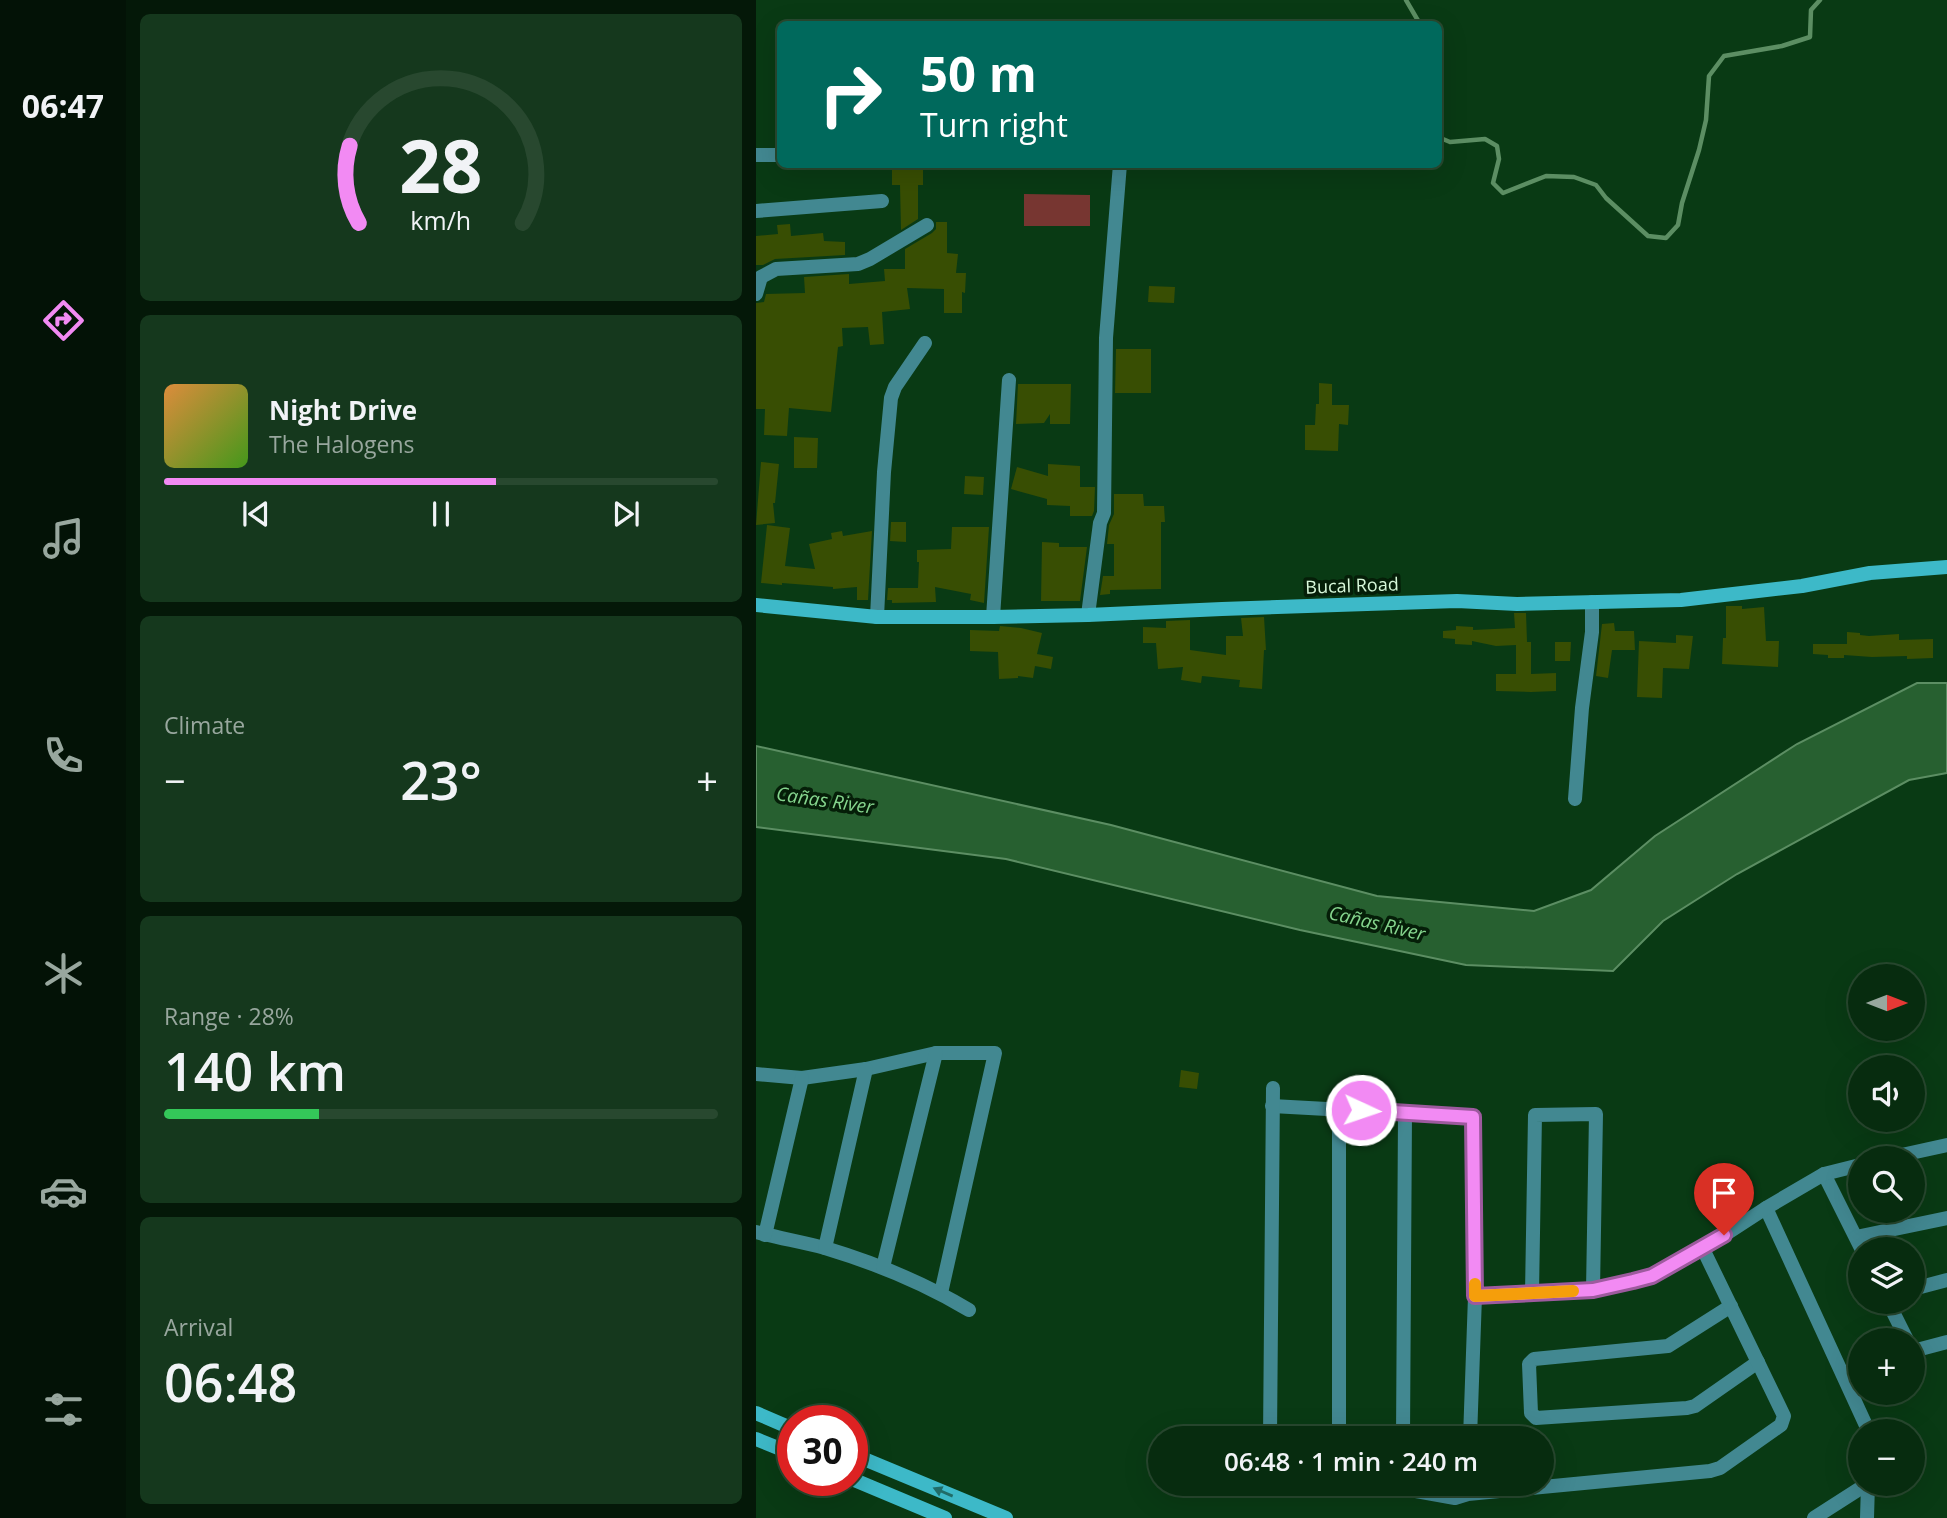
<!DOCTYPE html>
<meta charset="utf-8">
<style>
body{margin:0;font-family:"Open Sans",sans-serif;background:#15381d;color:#f1f3f6;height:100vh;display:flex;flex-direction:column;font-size:26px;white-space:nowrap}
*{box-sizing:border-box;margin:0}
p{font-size:23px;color:#98a79e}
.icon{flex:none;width:38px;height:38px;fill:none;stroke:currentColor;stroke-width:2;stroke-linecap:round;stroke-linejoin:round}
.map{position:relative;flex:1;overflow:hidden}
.drawer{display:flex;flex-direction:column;gap:14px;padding:14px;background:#041808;width:630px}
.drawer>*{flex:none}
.guide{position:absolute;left:21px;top:21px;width:665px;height:147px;border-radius:10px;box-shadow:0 7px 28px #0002,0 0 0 2px #28482f;background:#00695c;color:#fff;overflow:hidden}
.needle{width:46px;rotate:90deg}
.tools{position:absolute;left:1092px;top:964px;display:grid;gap:14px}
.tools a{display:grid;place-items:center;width:77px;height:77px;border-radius:50%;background:#072c0f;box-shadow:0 7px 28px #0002,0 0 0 2px #28482f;font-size:35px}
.speed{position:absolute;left:21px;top:1405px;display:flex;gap:14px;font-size:35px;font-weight:700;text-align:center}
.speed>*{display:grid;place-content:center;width:91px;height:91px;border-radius:50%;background:#072c0f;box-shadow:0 7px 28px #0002,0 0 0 2px #28482f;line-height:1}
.speed .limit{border:10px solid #d22;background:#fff;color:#111}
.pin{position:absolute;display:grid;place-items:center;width:60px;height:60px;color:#fff;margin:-72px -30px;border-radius:50% 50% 50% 0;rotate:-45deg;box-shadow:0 0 7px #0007}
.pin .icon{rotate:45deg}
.me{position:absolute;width:77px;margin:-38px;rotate:93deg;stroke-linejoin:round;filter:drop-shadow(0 0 5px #0008)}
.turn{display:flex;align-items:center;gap:24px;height:147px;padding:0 28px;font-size:32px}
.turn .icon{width:91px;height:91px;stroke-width:2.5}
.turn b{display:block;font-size:49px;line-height:60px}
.big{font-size:52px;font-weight:600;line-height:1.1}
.drawer .card{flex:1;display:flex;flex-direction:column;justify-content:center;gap:10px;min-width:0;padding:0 24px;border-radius:10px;background:#15381d}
.drawer .dial{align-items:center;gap:0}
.dial svg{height:182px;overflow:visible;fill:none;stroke:#28482f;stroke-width:7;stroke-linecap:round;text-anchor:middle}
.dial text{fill:#f1f3f6;stroke:none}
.song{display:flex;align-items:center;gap:21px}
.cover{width:84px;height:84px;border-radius:10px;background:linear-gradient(135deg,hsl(30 70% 55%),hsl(100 70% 35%))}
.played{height:7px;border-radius:4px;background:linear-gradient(90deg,#f28af3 60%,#28482f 60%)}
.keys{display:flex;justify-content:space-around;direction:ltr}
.heat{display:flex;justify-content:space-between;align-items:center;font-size:38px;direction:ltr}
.charge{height:10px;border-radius:5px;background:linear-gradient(90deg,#34c759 28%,#28482f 0)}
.trip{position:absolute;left:392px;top:1426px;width:406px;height:70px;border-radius:35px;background:#072c0f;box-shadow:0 7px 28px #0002,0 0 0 2px #28482f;font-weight:600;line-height:70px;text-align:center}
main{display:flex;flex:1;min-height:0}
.dock{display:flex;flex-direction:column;width:126px;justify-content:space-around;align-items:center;background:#031206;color:#98a79e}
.dock .icon{width:49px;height:49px}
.dock .on{color:#f28af3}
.dock b{font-size:32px;color:#f1f3f6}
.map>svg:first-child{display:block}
</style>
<main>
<nav class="dock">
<b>06:47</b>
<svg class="icon on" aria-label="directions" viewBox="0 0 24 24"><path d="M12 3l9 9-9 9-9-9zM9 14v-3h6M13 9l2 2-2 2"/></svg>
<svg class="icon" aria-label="music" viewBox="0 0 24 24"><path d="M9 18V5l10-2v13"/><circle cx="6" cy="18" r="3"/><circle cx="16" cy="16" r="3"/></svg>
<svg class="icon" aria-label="phone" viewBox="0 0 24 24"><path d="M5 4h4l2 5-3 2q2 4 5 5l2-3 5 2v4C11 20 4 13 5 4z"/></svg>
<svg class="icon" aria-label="climate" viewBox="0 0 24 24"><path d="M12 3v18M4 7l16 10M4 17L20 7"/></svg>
<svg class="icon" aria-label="car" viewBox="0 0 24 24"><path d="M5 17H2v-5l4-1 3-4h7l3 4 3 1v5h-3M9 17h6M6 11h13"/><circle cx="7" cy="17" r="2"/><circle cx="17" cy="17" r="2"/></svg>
<svg class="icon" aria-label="filters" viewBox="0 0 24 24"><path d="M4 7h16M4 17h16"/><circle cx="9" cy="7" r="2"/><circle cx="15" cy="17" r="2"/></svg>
</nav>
<section class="drawer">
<div class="card dial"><svg viewBox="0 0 100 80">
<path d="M14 69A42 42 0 1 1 86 69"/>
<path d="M14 69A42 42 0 0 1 10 35" stroke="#f28af3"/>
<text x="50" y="56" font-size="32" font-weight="700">28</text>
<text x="50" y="72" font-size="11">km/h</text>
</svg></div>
<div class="card">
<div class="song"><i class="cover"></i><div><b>Night Drive</b><p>The Halogens</p></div></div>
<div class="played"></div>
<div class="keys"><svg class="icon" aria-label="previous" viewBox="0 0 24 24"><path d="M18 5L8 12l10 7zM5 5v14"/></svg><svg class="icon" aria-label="pause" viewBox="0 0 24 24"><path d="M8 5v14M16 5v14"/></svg><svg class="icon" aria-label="next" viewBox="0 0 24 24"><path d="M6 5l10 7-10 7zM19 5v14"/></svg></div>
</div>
<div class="card"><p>Climate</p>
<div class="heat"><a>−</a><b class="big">23°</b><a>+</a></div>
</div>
<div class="card"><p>Range · 28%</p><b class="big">140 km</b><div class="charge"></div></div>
<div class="card"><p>Arrival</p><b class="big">06:48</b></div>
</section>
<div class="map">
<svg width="1191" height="1518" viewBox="0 0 1191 1518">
<rect width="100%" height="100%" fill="#093a14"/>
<polygon fill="#773631" points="268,194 334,195 334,226 268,226"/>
<polygon fill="#276030" stroke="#5c8e63" stroke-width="2" points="1161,683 1191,683 1191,773 1153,780 981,874 907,921 857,971 710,965 544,930 250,859 0,827 0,746 355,825 621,896 778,911 835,890 899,836 1041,744"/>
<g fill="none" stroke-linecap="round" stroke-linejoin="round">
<g stroke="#5c8e63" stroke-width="4.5">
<polyline points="650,0 664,24"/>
<polyline points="682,84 682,85"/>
<polyline points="682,137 694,142 729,139 741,146 743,159 737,183 747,193 790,176 818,177 840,185 850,198 892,236 910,238 922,225 926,203 943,150 950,120 953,76 968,56 1026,46 1054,37 1055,10 1064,0"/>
</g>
</g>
<g fill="#384e03">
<polygon points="136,164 167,164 167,185 162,185 162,219 145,230 144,185 136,185"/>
<polygon points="180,222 191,222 191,253 202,254 200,273 210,273 209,293 206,292 206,313 188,313 188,289 151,288 154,309 126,312 128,344 114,345 112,327 86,328 87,346 82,347 75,412 33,408 31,436 8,435 9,409 0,409 0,303 8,302 10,294 49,293 48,277 93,274 93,284 129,281 128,269 149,269 149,249 176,233 180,229"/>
<polygon points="34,224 35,236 67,233 68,241 89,242 89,255 19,259 7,265 0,265 0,236 22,234 21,225"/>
<polygon points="393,286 419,287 418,303 392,302"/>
<polygon points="360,349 395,349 395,393 359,393"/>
<polygon points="563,383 576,384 576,405 593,405 592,425 583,424 582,451 549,450 549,425 559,425 560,404 563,404"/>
<polygon points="262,384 315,384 314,424 294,424 294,414 288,423 260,424"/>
<polygon points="38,437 62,438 61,468 38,468"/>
<polygon points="5,462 23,464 19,503 17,503 19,523 0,525"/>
<polygon points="292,464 324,466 324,487 339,487 338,511 336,516 314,516 314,506 291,505 291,499 255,489 261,467 292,476"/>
<polygon points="209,476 228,477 227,495 208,494"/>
<polygon points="358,494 387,494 388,506 408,506 409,522 405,522 405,589 354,590 354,594 344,595 347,576 358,576 358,544 351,544 353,525 358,514"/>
<polygon points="135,522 150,522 150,542 134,541"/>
<polygon points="11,525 34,528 29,566 59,569 53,544 76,539 75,533 86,531 87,536 116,531 112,600 101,600 101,587 77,589 77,587 26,583 26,585 5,583"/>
<polygon points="196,527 233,527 228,603 214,600 215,594 179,587 180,602 136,603 136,600 131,600 132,588 162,588 163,562 161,562 161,550 195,549"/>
<polygon points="286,542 303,543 303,547 331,547 324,601 285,601"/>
<polygon points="970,606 986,606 986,609 1008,607 1010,641 1023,641 1022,667 966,664 967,638 970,638"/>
<polygon points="758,613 770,613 771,642 775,642 775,674 800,673 800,691 775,692 740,691 740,674 760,674 760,645 740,646 716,641 716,645 699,644 699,639 687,638 687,631 700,630 700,626 717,627 717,630 759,628"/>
<polygon points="508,617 510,650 508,650 506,689 483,687 484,680 446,676 445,683 425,680 427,667 402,669 400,643 387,643 387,627 410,628 410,621 434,620 434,650 470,655 470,636 487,636 485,618"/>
<polygon points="858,623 859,631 878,631 879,650 856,650 852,678 840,676 846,624"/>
<polygon points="244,626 265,628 286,633 281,654 297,657 295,669 279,666 277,678 262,676 262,678 243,679 242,652 214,651 214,630 243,631"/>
<polygon points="1091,632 1104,633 1104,635 1113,636 1143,634 1143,640 1177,639 1177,658 1151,659 1151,656 1116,657 1088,655 1088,658 1072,658 1072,655 1057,654 1057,644 1091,644"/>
<polygon points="920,635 937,636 933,669 907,668 906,698 881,697 883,641 920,643"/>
<polygon points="799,642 815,642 814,661 799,661"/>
<polygon points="425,1070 443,1073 441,1089 423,1087"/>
</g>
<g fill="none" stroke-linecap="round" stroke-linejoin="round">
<g stroke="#428891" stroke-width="14">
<polyline points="0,155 24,155"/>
<polyline points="0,211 126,201"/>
<polyline points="0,294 5,277 20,269 102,264 114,259 171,225"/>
<polyline points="332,615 344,523 348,513 350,338 364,164"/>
<polyline points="121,617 128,472 135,398 139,387 169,343"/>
<polyline points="237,617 253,380"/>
<polyline points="819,799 826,708 836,632 836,602"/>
<polyline points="0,1074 46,1078 110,1069 180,1053 239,1053 185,1293"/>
<polyline points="516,1106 717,1117 719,1296 714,1438"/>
<polyline points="1132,1158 1191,1145"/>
<polyline points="1068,1174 1106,1250"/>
<polyline points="1010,1208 1113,1432"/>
<path d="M0,1232C23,1238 46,1242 69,1248C119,1263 168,1283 213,1310"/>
<polyline points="9,1235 46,1078"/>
<polyline points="1100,1237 1191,1218"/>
<polyline points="69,1248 110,1069"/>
<polyline points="127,1267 180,1053"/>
<polyline points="1157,1289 1191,1280"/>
<polyline points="776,1293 779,1115 840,1114 837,1290"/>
<polyline points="719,1296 837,1290 896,1276 947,1249 1010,1208 1068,1174 1104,1165"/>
<polyline points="1132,1302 1151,1340"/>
<polyline points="975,1306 912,1346 778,1359 773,1364 775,1413 780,1418 931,1408 939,1406 1002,1362"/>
<polyline points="1157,1351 1191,1342"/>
<polyline points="514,1438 517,1088"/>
<polyline points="583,1438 583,1109"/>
<polyline points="647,1438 649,1113"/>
<polyline points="621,1484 699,1498 712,1494 954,1471 964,1468 1025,1425 1028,1416 947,1249"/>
<polyline points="1058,1518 1111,1484"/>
<polyline points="1111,1518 1112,1484"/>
</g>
<g stroke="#3db9c8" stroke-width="14">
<polyline points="0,605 121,617 237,617 332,615 466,609 701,601 761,604 925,600 1046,586 1114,573 1191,567"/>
<polyline points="0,1413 37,1429"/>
<polyline points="0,1439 37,1454"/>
<polyline points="96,1454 250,1518"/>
<polyline points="96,1479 189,1518"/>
</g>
</g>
<defs><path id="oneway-solid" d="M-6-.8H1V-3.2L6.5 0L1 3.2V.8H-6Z" transform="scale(1.75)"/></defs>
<use fill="#216c68" href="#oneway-solid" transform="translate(187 1492) rotate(-157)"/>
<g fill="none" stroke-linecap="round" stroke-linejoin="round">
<g stroke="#9d5a9e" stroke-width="18">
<polyline id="route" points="605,1110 717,1117 719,1296 837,1290 877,1281 896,1276 968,1235"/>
</g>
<use href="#route" stroke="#f28af3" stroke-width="12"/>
<polyline stroke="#f59e0b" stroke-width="12" points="719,1284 719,1296 817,1291"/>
</g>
<g text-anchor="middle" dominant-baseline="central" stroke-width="7" stroke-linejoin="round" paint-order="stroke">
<g font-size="18" fill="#d8f8da" stroke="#051e08">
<text transform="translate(596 585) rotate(-2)">Bucal Road</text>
</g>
<g font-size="19" font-style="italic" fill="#85d58d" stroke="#051e08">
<text transform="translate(69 800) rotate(8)">Cañas River</text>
<text transform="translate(621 923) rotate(13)">Cañas River</text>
</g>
</g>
</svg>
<div class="tools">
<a><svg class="needle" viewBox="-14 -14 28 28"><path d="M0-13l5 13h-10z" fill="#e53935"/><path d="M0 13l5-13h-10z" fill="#98a79e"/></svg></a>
<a><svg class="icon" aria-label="sound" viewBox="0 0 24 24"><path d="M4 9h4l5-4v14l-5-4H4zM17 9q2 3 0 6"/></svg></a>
<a><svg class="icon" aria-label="search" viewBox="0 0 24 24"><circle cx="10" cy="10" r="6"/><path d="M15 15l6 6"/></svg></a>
<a><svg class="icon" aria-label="layers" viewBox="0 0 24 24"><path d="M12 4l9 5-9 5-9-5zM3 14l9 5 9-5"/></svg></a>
<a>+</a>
<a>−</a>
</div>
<div class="speed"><div class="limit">30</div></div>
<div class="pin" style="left:968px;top:1235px;background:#d93025"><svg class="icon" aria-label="arrive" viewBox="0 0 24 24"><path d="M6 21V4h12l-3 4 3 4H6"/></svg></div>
<svg class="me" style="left:605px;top:1110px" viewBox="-20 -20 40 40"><circle r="17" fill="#f28af3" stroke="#fff" stroke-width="3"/><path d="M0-11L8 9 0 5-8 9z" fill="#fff"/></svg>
<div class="trip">06:48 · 1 min · 240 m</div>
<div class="guide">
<div class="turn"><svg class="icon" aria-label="right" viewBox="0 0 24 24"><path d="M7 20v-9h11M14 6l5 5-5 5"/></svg><div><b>50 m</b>Turn right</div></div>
</div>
</div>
</main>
